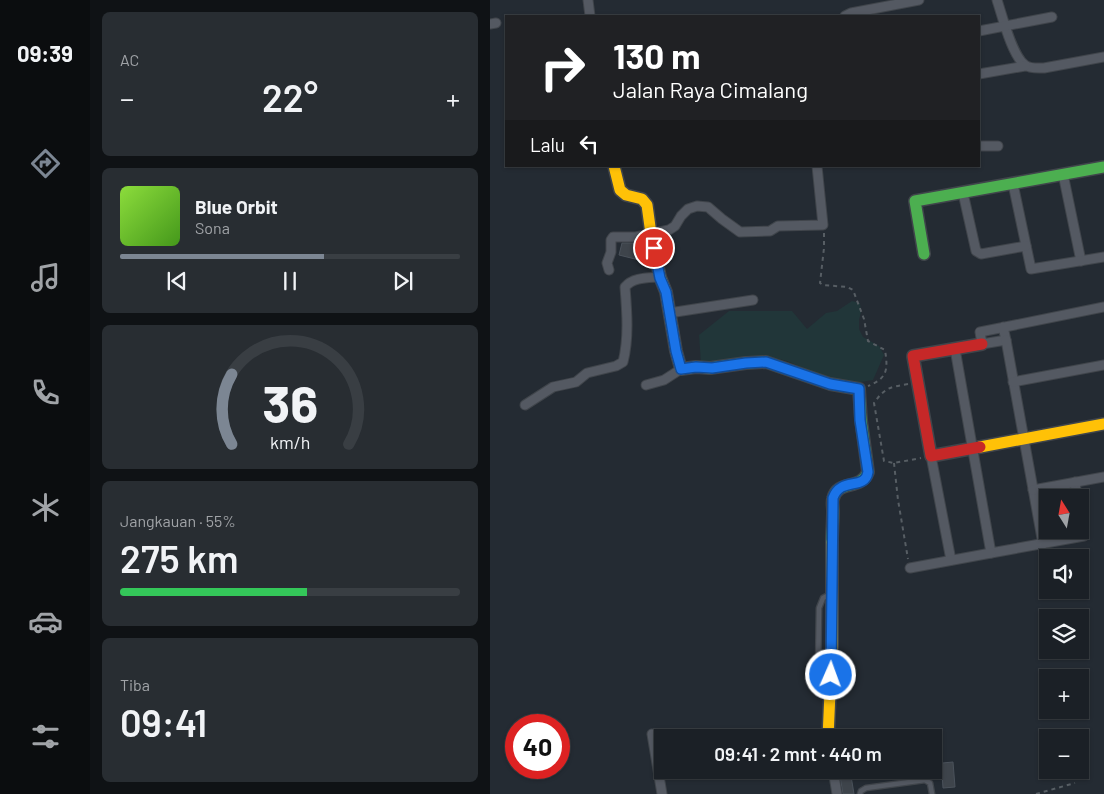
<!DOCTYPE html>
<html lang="id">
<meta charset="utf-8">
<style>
body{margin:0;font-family:Barlow,sans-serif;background:#282d32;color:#f1f3f6;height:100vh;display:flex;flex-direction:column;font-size:19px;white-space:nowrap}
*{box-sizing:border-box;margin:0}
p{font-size:16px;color:#a0a3a7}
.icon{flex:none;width:28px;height:28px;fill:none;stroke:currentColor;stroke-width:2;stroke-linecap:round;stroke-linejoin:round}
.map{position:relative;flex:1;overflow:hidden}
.panel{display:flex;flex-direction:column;gap:12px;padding:12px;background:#0f1215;width:400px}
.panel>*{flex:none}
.banner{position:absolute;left:15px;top:15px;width:475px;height:152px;border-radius:0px;box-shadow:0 1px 4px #0004,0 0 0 1px #393e43;background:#202124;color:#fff;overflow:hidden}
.needle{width:32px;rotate:349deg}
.fabs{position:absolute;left:549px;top:489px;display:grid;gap:10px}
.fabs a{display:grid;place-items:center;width:50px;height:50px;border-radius:0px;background:#1b2026;box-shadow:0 1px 4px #0004,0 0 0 1px #393e43;font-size:25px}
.speed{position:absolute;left:15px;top:714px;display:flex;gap:10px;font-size:25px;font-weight:700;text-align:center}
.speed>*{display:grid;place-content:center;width:65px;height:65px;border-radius:50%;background:#1b2026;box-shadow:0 1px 4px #0004,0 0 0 1px #393e43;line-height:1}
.speed .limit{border:8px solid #d22;background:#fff;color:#111}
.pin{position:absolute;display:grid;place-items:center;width:42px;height:42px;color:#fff;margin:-21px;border:2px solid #fff;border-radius:50%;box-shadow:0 1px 5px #0007}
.me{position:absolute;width:55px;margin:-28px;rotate:2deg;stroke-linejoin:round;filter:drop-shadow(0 0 4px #0008)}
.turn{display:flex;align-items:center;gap:18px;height:105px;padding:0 25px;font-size:22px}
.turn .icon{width:65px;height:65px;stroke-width:2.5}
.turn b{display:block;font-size:35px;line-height:42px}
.then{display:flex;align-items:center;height:48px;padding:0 25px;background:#0003;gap:10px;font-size:19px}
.big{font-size:38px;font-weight:600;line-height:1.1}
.panel .tile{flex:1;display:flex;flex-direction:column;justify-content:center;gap:8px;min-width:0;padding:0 18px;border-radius:8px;background:#282d32}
.panel .dial{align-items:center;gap:0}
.dial svg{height:130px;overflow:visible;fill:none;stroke:#393e43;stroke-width:7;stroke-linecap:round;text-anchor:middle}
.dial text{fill:#f1f3f6;stroke:none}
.song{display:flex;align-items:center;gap:15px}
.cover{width:60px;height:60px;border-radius:8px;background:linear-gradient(135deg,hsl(90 70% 55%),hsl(100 70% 35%))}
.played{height:5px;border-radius:2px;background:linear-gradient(90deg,#7c8693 60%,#393e43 60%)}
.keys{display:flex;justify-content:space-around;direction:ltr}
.heat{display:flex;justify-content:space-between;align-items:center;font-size:28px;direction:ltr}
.charge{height:8px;border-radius:4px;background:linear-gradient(90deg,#34c759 55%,#393e43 0)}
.trip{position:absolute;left:164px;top:729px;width:288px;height:50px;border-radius:0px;background:#1b2026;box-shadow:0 1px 4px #0004,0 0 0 1px #393e43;font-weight:600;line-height:50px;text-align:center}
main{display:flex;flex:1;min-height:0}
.tab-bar{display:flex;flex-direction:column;width:90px;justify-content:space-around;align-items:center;background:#0b0d0f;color:#a0a3a7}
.tab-bar .icon{width:35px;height:35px}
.tab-bar .selected{color:#7c8693}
.tab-bar b{font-size:22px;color:#f1f3f6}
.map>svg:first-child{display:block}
</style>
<main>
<nav class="tab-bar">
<b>09:39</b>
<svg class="icon selected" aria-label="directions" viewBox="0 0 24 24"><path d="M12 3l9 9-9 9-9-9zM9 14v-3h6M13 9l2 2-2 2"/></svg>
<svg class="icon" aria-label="music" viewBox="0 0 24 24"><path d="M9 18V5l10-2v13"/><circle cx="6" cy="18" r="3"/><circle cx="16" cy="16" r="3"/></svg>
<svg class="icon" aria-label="phone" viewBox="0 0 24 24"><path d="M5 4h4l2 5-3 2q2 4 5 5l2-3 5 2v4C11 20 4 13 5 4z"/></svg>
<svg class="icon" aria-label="climate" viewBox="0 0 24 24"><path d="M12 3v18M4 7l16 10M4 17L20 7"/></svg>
<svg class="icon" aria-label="car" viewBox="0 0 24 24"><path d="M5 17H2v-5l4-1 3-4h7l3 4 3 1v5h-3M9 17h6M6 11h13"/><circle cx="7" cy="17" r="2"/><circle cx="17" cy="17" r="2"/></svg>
<svg class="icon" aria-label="filters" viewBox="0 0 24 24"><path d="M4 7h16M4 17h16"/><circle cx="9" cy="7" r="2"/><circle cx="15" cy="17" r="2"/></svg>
</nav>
<section class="panel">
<div class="tile"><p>AC</p>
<div class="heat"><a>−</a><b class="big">22°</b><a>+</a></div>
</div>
<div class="tile">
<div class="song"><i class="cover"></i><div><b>Blue Orbit</b><p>Sona</p></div></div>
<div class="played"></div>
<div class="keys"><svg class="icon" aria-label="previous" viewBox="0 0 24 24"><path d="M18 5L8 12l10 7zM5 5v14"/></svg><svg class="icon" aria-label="pause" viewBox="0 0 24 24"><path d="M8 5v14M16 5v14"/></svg><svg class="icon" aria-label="next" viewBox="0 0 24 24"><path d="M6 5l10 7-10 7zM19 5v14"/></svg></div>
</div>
<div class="tile dial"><svg viewBox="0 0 100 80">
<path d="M14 69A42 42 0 1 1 86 69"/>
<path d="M14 69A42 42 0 0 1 14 26" stroke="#7c8693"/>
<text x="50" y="56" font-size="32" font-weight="700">36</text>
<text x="50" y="72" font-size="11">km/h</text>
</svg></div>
<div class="tile"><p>Jangkauan · 55%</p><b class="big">275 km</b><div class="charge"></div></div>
<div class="tile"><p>Tiba</p><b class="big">09:41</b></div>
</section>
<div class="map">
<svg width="614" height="794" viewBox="0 0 614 794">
<rect width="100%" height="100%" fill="#242b33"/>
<polygon fill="#213639" points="362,301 370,303 371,312 369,320 369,329 373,337 389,346 394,355 383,380 353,385 297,361 289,359 262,358 226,367 211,363 209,335 239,311 302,311 317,329 336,313 347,311"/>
<g fill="#3e444b" stroke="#4b525b">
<polygon points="132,243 146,243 153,245 149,260 129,255"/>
<polygon points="463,762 465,787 453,788 452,773 413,779 411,770 442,770 442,764"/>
<polygon points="349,770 360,770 364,794 353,794"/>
</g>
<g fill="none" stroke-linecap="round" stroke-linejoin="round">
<g stroke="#40454b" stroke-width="7">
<g id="lane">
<polyline points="328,671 329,608 333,598 339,595"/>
<polyline points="370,794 371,791 376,788 435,780 440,783 442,794"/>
</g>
</g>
<g stroke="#40454b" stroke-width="11">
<g id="street">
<polyline points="98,0 100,16"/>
<path d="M507,0C512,15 522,56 535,65C540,69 549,68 554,68L614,57"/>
<polyline points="355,16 361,13 429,0"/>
<polyline points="0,24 6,23"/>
<polyline points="489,31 562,17"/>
<polyline points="489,74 535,66"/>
<polyline points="489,146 508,146"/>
<polyline points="573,174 591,261"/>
<polyline points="523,184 541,269 614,257"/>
<polyline points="473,193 486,251 491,254 536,246"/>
<polyline points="119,270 117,263 121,252 121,240 123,237 146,237 179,230 185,226 191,216 198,209 207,206 218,207 232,219 250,232 280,231 288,226 333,225 327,166"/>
<polyline points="179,313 263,300"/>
<polyline points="513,327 516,340 492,344 490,332 614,307"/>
<polyline points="516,340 553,544"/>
<polyline points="465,349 501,553 594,536 590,511"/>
<polyline points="523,382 614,365"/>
<polyline points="156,385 174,380 191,369"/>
<path d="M35,405L63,387L86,382L97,373L126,366L133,362C139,338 137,312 135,287C143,277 158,278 170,277"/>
<polyline points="441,456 461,560"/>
<polyline points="585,482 587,498"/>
<polyline points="543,490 614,477"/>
<polyline points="420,568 501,553"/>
<polyline points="162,734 172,794"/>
<polyline points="343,770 347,794"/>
</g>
</g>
<g stroke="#40454b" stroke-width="14">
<g id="fast">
<polyline points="434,254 425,201 614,167"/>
<path d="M220,368L256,363L276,362L340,384L369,389L371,420L378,472C371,491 347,479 343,499C342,502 343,507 343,511C343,521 342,532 342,542"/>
</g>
</g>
<g stroke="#40454b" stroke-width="14">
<g id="slow">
<polyline points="124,166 130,190 136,195 152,199 157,205 161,234 170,277 176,292 186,351 191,369 206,367 220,368"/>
<polyline points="490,447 614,424"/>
<polyline points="338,738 342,646 342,542"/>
</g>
</g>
<g stroke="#40454b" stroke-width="14">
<polyline id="jam" points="490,447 441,456 423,356 492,344"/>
</g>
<g stroke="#575e64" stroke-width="2" stroke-dasharray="4 4" stroke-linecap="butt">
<path d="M334,233V248L330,283L333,285L357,287L363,290L374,319L378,341L395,350C398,369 398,378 378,386"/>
<path d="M418,384C401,387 395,387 384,403L394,461L404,463L431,458"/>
<polyline points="404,463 408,500 418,559"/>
<polyline points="546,794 585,783"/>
</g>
<use href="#lane" stroke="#545962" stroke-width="4.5"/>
<use href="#street" stroke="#545962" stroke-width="9"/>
<use href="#fast" stroke="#4caf50" stroke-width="11"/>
<use href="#slow" stroke="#ffc107" stroke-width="11"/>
<use href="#jam" stroke="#c62828" stroke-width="11"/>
</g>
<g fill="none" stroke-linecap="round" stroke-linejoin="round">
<g stroke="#114b97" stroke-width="12">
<path id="route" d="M164,248L170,278L176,292L186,351L191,369L206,367L222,368L256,363L276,362L340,384L369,389L370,420L378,472C375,491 351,476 343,498L341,675"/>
</g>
<use href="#route" stroke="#1a73e8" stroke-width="9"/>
</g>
</svg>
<div class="fabs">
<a><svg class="needle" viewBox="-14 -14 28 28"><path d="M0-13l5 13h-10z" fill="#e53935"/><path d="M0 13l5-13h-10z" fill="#a0a3a7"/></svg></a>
<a><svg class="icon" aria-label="sound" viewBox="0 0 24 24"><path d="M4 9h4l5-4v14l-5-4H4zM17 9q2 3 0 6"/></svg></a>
<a><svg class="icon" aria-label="layers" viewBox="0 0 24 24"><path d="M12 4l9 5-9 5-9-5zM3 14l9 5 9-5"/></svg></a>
<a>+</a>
<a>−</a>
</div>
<div class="speed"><div class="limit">40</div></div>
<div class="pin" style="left:164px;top:248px;background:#d93025"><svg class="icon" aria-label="arrive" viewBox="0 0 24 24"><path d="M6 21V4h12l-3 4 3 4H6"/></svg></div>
<svg class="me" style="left:341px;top:675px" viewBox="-20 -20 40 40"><circle r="17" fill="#1a73e8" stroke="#fff" stroke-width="3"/><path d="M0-11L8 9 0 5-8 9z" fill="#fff"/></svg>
<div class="trip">09:41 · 2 mnt · 440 m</div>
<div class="banner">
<div class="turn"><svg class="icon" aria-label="right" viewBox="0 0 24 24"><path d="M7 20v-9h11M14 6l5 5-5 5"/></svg><div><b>130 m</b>Jalan Raya Cimalang</div></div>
<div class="then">Lalu<svg class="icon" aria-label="left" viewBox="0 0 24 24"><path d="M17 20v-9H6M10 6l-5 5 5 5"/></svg></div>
</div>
</div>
</main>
